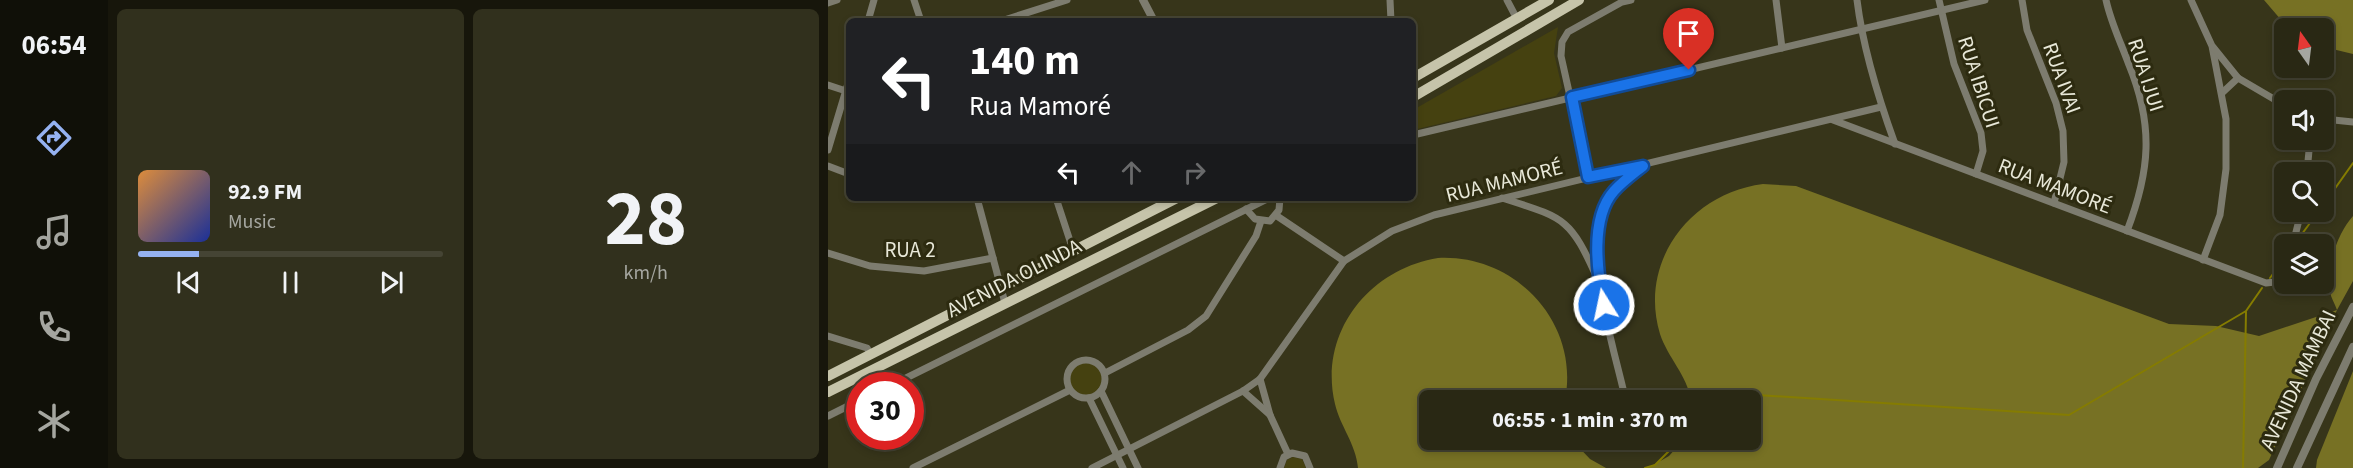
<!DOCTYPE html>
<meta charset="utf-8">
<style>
body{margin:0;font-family:"Source Sans 3",sans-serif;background:#31301d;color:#f1f3f6;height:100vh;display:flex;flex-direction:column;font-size:22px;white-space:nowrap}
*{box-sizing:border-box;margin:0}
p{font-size:20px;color:#a5a6a0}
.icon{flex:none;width:33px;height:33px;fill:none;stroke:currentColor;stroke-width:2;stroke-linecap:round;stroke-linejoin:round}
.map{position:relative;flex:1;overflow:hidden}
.details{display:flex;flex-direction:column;gap:9px;padding:9px;background:#17160b;width:720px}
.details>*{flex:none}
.top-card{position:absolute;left:18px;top:18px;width:570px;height:183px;border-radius:9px;box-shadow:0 3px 9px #0003,0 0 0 2px #454434;background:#202124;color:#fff;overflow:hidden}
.needle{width:39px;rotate:346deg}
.tools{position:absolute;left:1446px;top:18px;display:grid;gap:12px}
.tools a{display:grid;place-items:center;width:60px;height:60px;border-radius:9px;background:#292814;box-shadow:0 3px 9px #0003,0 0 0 2px #454434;font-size:30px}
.speed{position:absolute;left:18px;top:372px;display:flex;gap:12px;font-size:30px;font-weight:700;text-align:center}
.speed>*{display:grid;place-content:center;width:78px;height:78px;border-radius:50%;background:#292814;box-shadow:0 3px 9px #0003,0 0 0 2px #454434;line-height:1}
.speed .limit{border:9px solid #d22;background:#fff;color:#111}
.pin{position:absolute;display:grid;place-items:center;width:51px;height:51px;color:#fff;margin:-62px -26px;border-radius:50% 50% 50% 0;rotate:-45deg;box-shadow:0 0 6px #0007}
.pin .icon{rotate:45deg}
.me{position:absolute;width:66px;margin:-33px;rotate:350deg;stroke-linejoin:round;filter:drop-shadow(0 0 4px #0008)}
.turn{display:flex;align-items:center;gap:21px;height:126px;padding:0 24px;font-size:27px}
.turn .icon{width:78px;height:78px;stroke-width:2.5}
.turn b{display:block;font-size:42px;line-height:51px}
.lanes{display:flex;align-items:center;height:57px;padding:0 24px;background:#0003;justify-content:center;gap:30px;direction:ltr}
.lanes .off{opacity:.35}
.details .card{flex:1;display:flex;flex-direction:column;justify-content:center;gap:9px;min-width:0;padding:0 21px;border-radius:9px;background:#31301d}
.details .dial{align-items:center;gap:0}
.dial b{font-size:78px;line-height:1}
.song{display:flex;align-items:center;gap:18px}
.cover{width:72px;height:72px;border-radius:9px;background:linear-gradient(135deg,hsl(30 70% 55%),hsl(230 70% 35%))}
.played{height:6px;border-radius:3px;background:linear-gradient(90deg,#95b2f1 20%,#454434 20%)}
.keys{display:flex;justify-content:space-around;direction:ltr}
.details .tiles{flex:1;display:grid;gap:9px;grid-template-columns:repeat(2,1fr)}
.trip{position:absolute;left:591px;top:390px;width:342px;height:60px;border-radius:9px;background:#292814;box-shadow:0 3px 9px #0003,0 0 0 2px #454434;font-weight:700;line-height:60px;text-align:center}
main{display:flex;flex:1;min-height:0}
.menu{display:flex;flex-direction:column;width:108px;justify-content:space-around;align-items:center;background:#101008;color:#a5a6a0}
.menu .icon{width:42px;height:42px}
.menu .on{color:#95b2f1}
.menu b{font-size:27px;color:#f1f3f6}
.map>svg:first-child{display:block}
</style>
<main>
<nav class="menu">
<b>06:54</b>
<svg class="icon on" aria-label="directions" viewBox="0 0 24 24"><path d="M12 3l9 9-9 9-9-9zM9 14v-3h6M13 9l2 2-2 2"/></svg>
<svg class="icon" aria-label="music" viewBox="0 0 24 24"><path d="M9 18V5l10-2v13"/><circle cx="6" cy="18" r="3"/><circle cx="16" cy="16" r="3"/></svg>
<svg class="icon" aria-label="phone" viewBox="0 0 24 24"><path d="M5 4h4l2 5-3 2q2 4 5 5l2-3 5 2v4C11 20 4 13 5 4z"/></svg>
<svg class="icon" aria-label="climate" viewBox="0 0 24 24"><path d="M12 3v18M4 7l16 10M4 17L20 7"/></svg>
</nav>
<section class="details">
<div class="tiles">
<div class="card">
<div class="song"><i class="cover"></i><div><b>92.9 FM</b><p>Music</p></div></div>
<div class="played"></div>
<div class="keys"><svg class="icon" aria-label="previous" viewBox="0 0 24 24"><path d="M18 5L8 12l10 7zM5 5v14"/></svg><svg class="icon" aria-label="pause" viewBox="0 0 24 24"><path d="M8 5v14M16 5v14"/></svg><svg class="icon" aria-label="next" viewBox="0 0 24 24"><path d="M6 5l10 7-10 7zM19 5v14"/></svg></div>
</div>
<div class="card dial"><b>28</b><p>km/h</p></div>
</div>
</section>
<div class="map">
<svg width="1525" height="468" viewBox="0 0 1525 468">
<rect width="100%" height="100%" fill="#37351a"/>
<g fill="#454110">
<polygon points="730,27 726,53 734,88 728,96 585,130 585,110"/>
<circle cx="258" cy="379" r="16"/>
<polygon points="465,457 474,459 478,468 456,468 459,460"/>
</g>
<g fill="#777124">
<polygon points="1436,0 1525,0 1525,54 1496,47 1496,28 1460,28"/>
<path d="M935,184L968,186L1341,324L1388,326L1431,336L1509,310C1507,304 1503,298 1502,292C1498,267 1509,234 1525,216V281L1509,310L1441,460L1430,468H820L841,456L855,440H922V400H863C859,375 840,358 832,334C810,261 863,193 935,184Z"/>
<path d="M610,258C688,254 752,323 737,400H602V440H744L762,459L778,468H530C528,444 512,426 507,404C490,333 541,269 610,258Z"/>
<polygon points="1525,371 1525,468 1488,468 1489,460"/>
</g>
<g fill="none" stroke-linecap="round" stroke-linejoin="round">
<g stroke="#857c01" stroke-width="2">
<polyline points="1496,204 1525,163"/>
<polyline points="1471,238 1490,212"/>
<polyline points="1442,278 1456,259"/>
<polyline points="891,400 898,393 1241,415 1418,311 1434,288"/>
<polyline points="817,468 827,465 852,440"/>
<polyline points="1415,468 1418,312"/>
</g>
<g stroke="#7d7c6f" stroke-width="7">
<polyline points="86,0 93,21"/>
<polyline points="562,0 563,21"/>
<polyline points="679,0 689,19"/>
<polyline points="948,0 954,48"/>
<path d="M1029,0C1035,49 1050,97 1067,144"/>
<polyline points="1111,0 1126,64 1153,133 1155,151 1148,174"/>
<polyline points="1194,0 1199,30 1228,103 1235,131 1236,162 1226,203"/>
<path d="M1278,0C1283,23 1293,43 1301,65C1326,126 1322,171 1299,231"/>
<polyline points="1363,0 1384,46 1398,119 1398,169 1392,215 1375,260"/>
<polyline points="0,3 9,0"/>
<polyline points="40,21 46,0"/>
<polyline points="173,21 239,0"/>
<polyline points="1385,47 1410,78 1456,105"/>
<polyline points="0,85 18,91"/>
<polyline points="1394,93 1410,78"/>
<polyline points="1496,119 1525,122"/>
<polyline points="1005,120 1438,283 1447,282 1456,270"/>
<polyline points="585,135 1157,0"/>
<polyline points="0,150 21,80"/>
<polyline points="0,166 21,174"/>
<polyline points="1479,172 1482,140"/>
<polyline points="760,177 733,56 734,42 740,32 794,2 803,0"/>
<polyline points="149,198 177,303"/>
<polyline points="228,198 245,250"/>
<path d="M674,198C736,218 742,217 769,278"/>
<polyline points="418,209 427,219 442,221 451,210 452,198"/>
<polyline points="449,216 516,261"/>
<polyline points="1465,244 1473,212"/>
<polyline points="0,253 42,266 96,271 165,258"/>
<polyline points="0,336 39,348 43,355"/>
<circle cx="258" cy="379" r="19"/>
<polyline points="277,373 360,330 378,316 428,236 433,221"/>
<polyline points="432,379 442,415 460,454"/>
<polyline points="62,386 441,198"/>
<polyline points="273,391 310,468"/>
<polyline points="415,391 442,415"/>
<path d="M796,393C784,340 750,239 785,192C792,183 804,175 813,168"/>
<polyline points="261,398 295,468"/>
<polyline points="786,400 791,395 800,393 812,400"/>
<polyline points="0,416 32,400"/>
<polyline points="85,468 242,390"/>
<polyline points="264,468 415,391 432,379 516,261 564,231 606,215 1053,107"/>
<polyline points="452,468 456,457 464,453 477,456 482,468"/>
</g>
<g stroke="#7d7c6f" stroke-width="8">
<polyline points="315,0 326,21"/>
<polyline points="1449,468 1488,379 1525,307"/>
<polyline points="1469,468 1525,347"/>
</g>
<g stroke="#c6c4aa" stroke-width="10">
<polyline points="585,78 721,0"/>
<polyline points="585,97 751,0"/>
<polyline points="0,376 349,198"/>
<polyline points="0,392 389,198"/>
</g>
</g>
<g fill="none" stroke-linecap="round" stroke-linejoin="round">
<g stroke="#114b97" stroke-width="15">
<path id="route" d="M776,305C769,272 762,218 786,191C795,181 805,174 815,166L760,177L744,97L861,70"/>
</g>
<use href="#route" stroke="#1a73e8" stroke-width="10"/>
</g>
<g text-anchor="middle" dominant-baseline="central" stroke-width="6" stroke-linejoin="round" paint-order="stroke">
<g font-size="21" fill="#e8e8d8" stroke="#2d2b10">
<text transform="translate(1318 75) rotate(72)">RUA IJUI</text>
<text transform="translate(1234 78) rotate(70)">RUA IVAI</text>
<text transform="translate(1151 82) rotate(72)">RUA IBICUI</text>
<text transform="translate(676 181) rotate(-14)">RUA MAMORÉ</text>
<text transform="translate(1227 186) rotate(21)">RUA MAMORÉ</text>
<text x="82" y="250">RUA 2</text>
<text transform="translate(186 278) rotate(-27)">AVENIDA OLINDA</text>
<text transform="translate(1470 380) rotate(-65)">AVENIDA MAMBAI</text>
</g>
</g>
</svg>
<div class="tools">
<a><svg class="needle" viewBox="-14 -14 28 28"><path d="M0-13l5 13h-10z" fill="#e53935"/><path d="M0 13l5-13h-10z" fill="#a5a6a0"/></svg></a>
<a><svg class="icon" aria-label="sound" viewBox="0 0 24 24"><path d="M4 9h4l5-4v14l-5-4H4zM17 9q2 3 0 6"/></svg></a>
<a><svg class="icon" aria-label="search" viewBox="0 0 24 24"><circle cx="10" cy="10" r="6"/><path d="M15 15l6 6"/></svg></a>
<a><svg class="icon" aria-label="layers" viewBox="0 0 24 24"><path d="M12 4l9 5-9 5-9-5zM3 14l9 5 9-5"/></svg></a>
</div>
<div class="speed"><div class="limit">30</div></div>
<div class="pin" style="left:861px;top:70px;background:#d93025"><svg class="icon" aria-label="arrive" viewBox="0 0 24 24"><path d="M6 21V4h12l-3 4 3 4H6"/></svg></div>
<svg class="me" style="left:776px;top:305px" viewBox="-20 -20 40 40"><circle r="17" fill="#1a73e8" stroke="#fff" stroke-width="3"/><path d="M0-11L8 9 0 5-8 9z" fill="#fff"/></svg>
<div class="trip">06:55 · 1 min · 370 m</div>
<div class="top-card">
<div class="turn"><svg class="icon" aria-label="left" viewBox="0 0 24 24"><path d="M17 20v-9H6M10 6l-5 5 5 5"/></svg><div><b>140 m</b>Rua Mamoré</div></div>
<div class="lanes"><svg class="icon" aria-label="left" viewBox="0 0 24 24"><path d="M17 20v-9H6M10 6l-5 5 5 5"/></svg><svg class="icon off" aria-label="ahead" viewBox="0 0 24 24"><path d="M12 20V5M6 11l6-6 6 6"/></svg><svg class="icon off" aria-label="right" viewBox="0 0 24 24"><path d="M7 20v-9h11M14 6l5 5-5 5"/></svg></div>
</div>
</div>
</main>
